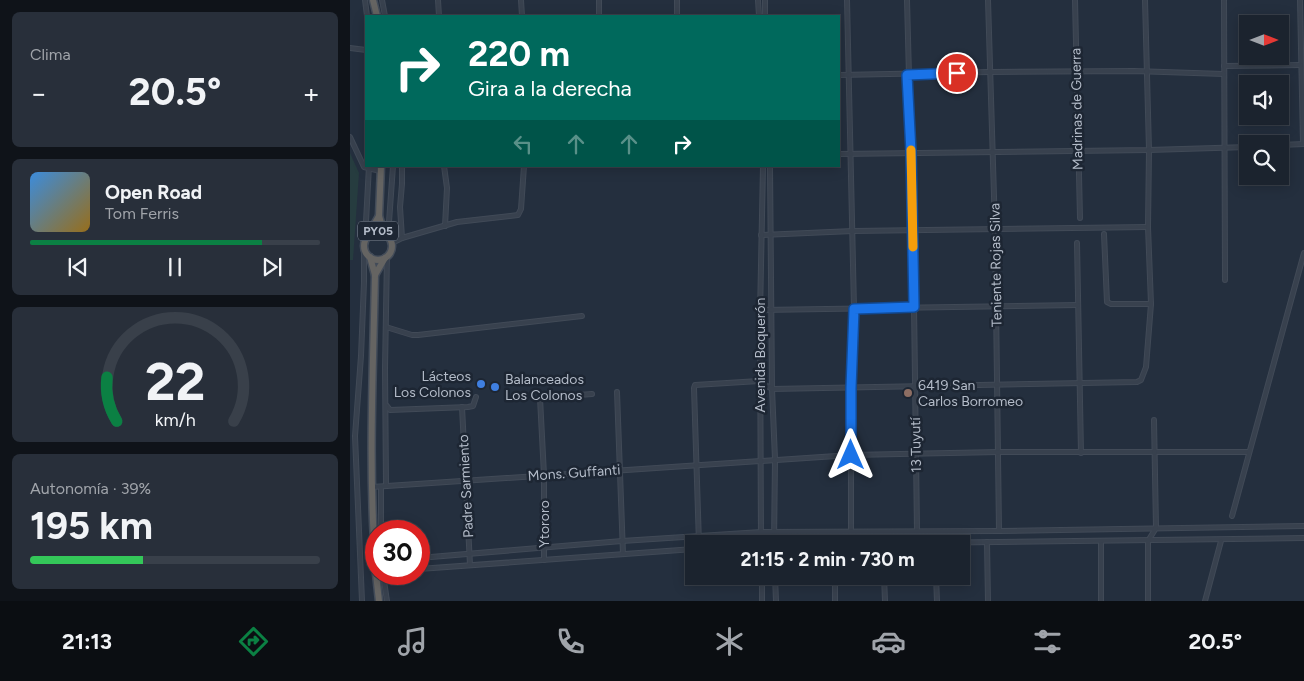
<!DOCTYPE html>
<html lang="es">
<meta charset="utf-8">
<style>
body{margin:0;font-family:Figtree,sans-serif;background:#282f3a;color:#f1f3f6;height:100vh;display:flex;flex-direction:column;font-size:19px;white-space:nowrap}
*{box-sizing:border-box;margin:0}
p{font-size:16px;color:#a0a4aa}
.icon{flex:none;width:28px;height:28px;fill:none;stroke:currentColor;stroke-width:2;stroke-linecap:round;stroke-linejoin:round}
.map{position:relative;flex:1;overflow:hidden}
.details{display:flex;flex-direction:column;gap:12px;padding:12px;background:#0f1319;width:350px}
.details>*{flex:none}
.top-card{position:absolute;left:15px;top:15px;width:475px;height:152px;border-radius:0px;box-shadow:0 2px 12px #0003,0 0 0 1px #39404a;background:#00695c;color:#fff;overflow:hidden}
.needle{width:32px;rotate:90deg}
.fabs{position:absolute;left:889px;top:15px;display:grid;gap:10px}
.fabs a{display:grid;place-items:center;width:50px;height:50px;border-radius:0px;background:#1b232e;box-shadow:0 2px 12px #0003,0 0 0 1px #39404a;font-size:25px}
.speed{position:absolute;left:15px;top:520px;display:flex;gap:10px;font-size:25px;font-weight:700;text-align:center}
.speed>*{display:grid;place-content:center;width:65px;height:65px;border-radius:50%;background:#1b232e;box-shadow:0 2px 12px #0003,0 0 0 1px #39404a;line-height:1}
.speed .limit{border:8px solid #d22;background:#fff;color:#111}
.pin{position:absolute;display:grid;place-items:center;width:42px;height:42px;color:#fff;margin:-21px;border:2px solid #fff;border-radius:50%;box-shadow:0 1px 5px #0007}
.me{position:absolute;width:55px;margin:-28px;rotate:0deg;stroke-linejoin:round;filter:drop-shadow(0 0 4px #0008)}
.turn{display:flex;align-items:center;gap:18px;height:105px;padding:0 20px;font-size:22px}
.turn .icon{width:65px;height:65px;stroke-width:2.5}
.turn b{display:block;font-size:35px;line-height:42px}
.lanes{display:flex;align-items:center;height:48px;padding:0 20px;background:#0003;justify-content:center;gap:25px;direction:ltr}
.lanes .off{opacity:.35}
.big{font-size:38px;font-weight:700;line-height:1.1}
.details .tile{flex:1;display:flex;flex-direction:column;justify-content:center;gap:8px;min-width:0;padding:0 18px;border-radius:8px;background:#282f3a}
.details .dial{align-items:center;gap:0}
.dial svg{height:130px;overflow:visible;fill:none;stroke:#39404a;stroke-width:7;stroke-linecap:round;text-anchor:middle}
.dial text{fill:#f1f3f6;stroke:none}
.song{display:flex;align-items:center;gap:15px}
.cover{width:60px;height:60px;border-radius:8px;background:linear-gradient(135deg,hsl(210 70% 55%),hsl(40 70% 35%))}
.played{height:5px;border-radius:2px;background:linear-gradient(90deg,#0b8043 80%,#39404a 80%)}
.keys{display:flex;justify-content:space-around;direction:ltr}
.heat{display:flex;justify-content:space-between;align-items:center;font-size:28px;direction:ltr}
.charge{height:8px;border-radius:4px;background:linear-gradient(90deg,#34c759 39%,#39404a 0)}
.trip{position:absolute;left:335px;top:535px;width:285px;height:50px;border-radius:0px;background:#1b232e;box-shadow:0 2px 12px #0003,0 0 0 1px #39404a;font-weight:700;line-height:50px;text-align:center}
.menu{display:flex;height:80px;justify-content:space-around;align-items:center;background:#0b0e12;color:#a0a4aa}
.menu .icon{width:35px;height:35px}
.menu .current{color:#0b8043}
.menu b{font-size:22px;color:#f1f3f6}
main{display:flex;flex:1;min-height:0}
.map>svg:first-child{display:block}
</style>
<main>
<section class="details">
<div class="tile"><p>Clima</p>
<div class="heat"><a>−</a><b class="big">20.5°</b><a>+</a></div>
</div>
<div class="tile">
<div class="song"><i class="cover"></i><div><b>Open Road</b><p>Tom Ferris</p></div></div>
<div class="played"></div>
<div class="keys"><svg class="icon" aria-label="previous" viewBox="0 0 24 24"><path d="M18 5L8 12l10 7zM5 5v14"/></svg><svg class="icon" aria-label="pause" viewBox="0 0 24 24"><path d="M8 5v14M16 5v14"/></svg><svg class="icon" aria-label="next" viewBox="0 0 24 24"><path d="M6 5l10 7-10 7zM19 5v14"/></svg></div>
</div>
<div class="tile dial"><svg viewBox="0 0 100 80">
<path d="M14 69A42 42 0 1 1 86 69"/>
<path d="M14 69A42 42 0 0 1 8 42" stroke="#0b8043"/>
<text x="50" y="56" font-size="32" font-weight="700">22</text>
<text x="50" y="72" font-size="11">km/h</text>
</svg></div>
<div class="tile"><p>Autonomía · 39%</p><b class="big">195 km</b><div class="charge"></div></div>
</section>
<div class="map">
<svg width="954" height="601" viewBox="0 0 954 601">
<rect width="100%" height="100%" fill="#242f3e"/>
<polygon fill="#263c3f" points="0,153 9,173 3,260 0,260"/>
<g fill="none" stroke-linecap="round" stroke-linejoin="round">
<g stroke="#414a57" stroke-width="6">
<g id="minor">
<polyline points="15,0 17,16"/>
<polyline points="32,0 35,16"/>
<polyline points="88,0 89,16"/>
<polyline points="171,0 172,16"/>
<polyline points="249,0 249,16"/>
<polyline points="327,0 327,16"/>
<polyline points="408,0 409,16"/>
<polyline points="415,0 415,16"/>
<polyline points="497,0 504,309 501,388 501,531"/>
<polyline points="557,0 563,229 567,531"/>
<polyline points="638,0 645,229 649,531"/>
<polyline points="725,0 730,218"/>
<polyline points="874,0 875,280"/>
<polyline points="950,0 953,144"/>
<polyline points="0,48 16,50"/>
<polyline points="874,66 951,65"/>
<polyline points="489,75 640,72 784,71 874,74"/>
<polyline points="0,137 14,167 30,171"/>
<polyline points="930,145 954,144"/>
<polyline points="489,154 799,150 795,0"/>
<polyline points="52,166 52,184 50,207 52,238"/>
<polyline points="94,166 97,188 95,226"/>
<polyline points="420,166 422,389 425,459 424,544"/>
<polyline points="754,234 757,302 761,304 801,304"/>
<polyline points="411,235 503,231 798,227"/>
<polyline points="38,236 43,166"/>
<polyline points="15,240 19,166"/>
<polyline points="42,243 52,238 107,222 168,215 171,209 174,166"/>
<polyline points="727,243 731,453"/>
<polyline points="410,310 728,305"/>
<polyline points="36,327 62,335 68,335 232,316"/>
<polyline points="267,392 273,554"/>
<polyline points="37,406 40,410 118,407 123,406 126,397"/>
<polyline points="112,407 120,565"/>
<polyline points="36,486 35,368 37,256"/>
<polyline points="22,487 501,455 649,452 899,452"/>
<polyline points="31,487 31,531"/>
<polyline points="882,516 954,253"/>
<polyline points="751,541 751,601"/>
<polyline points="637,542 638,601"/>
<polyline points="349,544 344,388 345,385 409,381 422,389 787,382 791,380 796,367 801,304 798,227 799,150 898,147"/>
<polyline points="411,544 410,315 413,166"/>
<polyline points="482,544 954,538"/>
<polyline points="69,558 272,541 411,532 649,531 954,526"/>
<polyline points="194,560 194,475 190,398 242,394"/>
<polyline points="69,569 344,549"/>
<polyline points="33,574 37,601"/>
<polyline points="412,576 412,601"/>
<polyline points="425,576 426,601"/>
<polyline points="485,576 485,601"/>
<polyline points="534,576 535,601"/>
<polyline points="586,576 587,601"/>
<polyline points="12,601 5,436 11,356 14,282 14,248"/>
<polyline points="798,601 798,541 806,528 804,420"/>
<polyline points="855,601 871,541"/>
</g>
</g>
<g stroke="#434c59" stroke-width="9">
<g id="trunk">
<polyline points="23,0 27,16"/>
<polyline points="31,166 29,216 34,233"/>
<circle cx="28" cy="246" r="14"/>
<polyline points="18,235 29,216"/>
<path d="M20,257L25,275C23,374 18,473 26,571"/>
<polyline points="25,275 35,258"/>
<polyline points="26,574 29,601"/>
</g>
</g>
<use href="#minor" stroke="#38414e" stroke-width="4"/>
<use href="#trunk" stroke="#656462" stroke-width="6"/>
</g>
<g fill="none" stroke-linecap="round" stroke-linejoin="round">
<g stroke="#114b97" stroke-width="12">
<polyline id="route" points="501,455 501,388 504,309 564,307 561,152 557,75 607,73"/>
</g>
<use href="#route" stroke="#1a73e8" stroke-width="9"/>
<polyline stroke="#f59e0b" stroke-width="9" points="561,150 563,247"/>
</g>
<g fill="#3f7fe0" stroke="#1d2633" stroke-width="2">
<circle cx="131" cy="384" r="5"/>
<circle cx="145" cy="387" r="5"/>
</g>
<circle fill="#8d6e63" stroke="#1d2633" stroke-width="2" cx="558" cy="393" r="5"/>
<g text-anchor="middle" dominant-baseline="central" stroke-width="5" stroke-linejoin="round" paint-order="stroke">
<rect fill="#1d2633" stroke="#878f9c" stroke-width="1" x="8" y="221.5" width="40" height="19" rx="4"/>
<g font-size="12" font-weight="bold" fill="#b4bcc9">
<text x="28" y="231">PY05</text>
</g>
<g font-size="14" fill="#b4bcc9" stroke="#1d2633">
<text transform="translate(727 109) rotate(-91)">Madrinas de Guerra</text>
<text transform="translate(646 265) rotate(-91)">Teniente Rojas Silva</text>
<text transform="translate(410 355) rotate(-90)">Avenida Boquerón</text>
<text transform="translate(566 445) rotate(-91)">13 Tuyutí</text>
<text transform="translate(224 473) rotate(-4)">Mons. Guffanti</text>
<text transform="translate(116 486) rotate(-93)">Padre Sarmiento</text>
<text transform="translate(194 524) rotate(-90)">Ytororo</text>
</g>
<g font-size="14" fill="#b4bcc9" stroke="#1d2633" text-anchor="start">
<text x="121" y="376" text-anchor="end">Lácteos<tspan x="121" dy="16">Los Colonos</tspan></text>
<text x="155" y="379">Balanceados<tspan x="155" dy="16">Los Colonos</tspan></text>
<text x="568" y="385">6419 San<tspan x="568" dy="16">Carlos Borromeo</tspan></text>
</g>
</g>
</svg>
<div class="fabs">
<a><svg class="needle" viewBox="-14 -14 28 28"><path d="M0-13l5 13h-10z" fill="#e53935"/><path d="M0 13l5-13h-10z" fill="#a0a4aa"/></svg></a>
<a><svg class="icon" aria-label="sound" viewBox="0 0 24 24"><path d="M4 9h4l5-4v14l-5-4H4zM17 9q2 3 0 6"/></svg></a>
<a><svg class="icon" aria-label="search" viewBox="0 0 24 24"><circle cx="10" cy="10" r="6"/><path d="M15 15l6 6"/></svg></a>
</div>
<div class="speed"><div class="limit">30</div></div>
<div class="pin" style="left:607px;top:73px;background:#d93025"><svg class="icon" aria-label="arrive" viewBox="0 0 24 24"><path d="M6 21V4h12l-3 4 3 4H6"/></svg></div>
<svg class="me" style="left:501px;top:455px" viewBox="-20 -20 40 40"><path d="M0-17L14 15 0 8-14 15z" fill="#1a73e8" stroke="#fff" stroke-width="4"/></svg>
<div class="trip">21:15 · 2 min · 730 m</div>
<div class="top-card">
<div class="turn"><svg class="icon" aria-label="right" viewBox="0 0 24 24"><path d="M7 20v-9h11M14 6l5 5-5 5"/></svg><div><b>220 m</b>Gira a la derecha</div></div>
<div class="lanes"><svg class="icon off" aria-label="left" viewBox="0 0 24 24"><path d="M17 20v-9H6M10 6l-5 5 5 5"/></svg><svg class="icon off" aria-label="ahead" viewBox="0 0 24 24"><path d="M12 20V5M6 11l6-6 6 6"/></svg><svg class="icon off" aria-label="ahead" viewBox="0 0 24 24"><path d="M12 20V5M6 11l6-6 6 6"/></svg><svg class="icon" aria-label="right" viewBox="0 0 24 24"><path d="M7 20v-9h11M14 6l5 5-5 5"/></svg></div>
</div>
</div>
</main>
<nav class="menu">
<b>21:13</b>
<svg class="icon current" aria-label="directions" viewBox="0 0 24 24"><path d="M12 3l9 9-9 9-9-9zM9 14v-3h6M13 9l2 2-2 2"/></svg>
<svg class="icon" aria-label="music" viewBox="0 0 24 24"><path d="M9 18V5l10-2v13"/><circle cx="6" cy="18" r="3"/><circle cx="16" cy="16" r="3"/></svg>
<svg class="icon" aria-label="phone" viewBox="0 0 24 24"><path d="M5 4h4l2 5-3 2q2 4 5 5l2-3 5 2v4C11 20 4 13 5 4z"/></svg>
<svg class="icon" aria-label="climate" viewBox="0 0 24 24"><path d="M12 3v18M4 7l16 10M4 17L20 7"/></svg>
<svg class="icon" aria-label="car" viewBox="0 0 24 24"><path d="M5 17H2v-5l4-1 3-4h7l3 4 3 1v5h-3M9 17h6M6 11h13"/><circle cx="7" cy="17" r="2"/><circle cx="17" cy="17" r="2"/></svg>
<svg class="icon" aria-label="filters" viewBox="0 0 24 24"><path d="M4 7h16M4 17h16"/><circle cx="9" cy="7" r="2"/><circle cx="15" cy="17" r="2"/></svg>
<b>20.5°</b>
</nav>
